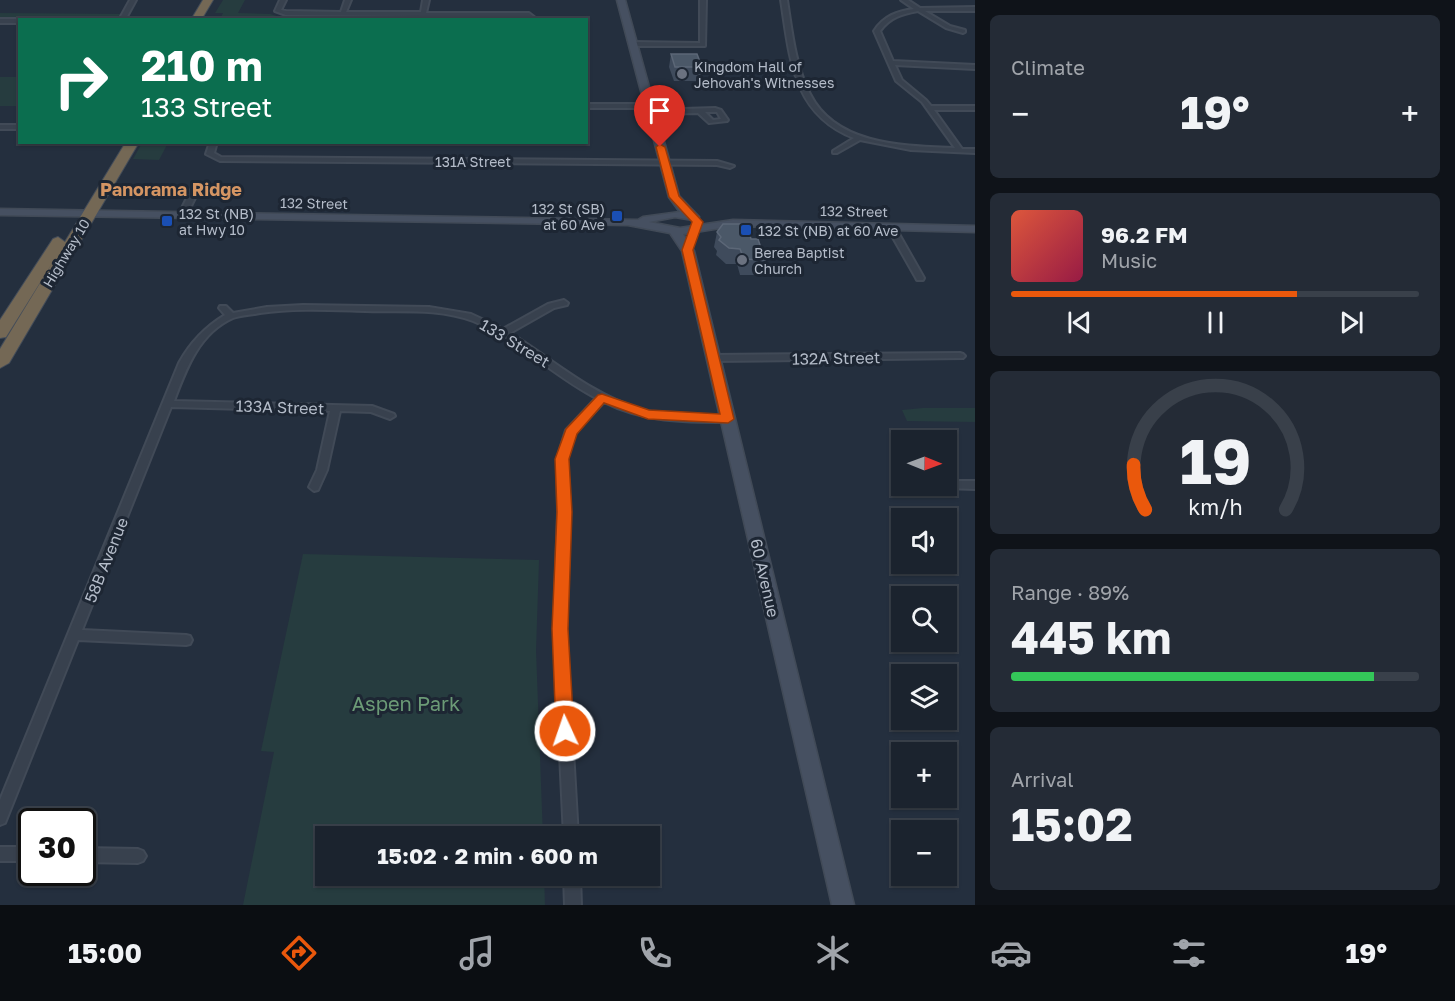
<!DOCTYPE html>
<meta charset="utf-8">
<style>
body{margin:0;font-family:"Golos Text",sans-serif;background:#242b36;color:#f1f3f6;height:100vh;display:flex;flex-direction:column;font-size:22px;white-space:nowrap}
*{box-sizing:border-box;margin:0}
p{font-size:20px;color:#a0a4aa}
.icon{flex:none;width:33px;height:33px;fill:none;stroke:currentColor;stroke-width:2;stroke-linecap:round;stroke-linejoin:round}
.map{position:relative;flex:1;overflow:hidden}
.panel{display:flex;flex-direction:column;gap:15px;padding:15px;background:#0f1319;width:480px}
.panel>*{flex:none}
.banner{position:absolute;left:18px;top:18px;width:570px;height:126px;border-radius:0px;box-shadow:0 2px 4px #0004,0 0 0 2px #39404a;background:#0b6e4f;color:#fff;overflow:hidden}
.needle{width:39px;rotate:91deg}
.fabs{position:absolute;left:891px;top:430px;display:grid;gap:12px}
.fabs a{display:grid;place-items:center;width:66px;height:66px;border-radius:0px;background:#1b232e;box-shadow:0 2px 4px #0004,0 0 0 2px #39404a;font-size:30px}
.speed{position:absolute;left:18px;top:808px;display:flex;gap:12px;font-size:30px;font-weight:700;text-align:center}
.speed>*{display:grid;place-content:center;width:78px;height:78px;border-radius:50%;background:#1b232e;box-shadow:0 2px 4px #0004,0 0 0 2px #39404a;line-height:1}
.speed .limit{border:3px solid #111;border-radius:9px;background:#fff;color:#111}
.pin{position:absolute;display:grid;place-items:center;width:51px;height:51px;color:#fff;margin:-62px -26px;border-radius:50% 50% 50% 0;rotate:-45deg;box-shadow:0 0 6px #0007}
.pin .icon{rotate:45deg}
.me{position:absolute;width:66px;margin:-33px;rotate:357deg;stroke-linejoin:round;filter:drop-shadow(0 0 4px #0008)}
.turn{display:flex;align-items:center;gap:21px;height:126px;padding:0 24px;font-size:27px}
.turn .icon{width:78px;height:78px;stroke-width:2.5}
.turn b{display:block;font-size:42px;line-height:51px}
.big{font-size:45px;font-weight:700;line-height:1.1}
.panel .card{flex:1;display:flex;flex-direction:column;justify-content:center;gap:9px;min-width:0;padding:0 21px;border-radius:9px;background:#242b36}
.panel .dial{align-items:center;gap:0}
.dial svg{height:156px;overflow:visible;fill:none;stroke:#39404a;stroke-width:7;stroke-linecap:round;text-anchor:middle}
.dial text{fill:#f1f3f6;stroke:none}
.song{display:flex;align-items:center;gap:18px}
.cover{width:72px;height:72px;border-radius:9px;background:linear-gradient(135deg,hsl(10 70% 55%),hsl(340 70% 35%))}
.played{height:6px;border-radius:3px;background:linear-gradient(90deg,#ea580c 70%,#39404a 70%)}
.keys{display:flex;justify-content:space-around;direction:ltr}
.heat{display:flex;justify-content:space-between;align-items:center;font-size:33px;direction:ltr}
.charge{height:9px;border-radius:4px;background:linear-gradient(90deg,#34c759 89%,#39404a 0)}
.trip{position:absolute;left:315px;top:826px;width:345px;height:60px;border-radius:0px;background:#1b232e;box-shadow:0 2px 4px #0004,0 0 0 2px #39404a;font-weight:700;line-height:60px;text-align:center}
.dock{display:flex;height:96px;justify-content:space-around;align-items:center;background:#0b0e12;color:#a0a4aa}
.dock .icon{width:42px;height:42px}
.dock .active{color:#ea580c}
.dock b{font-size:27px;color:#f1f3f6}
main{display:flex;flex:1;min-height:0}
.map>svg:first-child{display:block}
</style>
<main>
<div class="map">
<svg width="975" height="905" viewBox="0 0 975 905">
<rect width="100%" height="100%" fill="#242f3e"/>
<g fill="#263c3f">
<polygon points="223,0 245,0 238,13 270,14 280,17 411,18 220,19 223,13 215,13"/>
<polygon points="0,13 124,14 119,19 0,21"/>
<rect x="0" y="77" width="19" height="29"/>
<polygon points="142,143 142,142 168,143 159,160 133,159"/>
<polygon points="923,408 975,408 975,422 907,421 902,410"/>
<polygon points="303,554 539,560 536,650 543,837 326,837 326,876 544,876 545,905 243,905 274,752 261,751"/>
</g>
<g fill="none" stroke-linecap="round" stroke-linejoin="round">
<g stroke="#414a57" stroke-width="4">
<g id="street">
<polygon points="130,0 136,0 125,20 119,20"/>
<polygon points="280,0 286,0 281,10 286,11 341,12 345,0 351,0 346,12 421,12 423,0 429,0 426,13 529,13 538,20 532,20 528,17 426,16 425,20 419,20 420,16 286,15 275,11"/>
<polygon points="700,0 706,0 705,46 633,46 630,44 633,42 700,43"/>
<path d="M781,0H787C792,32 795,65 810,94C836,146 905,146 955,148L922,102L896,81L874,31C884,16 897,11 914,9L901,0H908L920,8L975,7V11H925L950,26L965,30V32L963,33L946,28L918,11C902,14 890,17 880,31L893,61L975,65V69L895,65L902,80L926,100L931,106H975V110H934L962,149H975V153L911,150L860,140L837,153H833V151L854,138C792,114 790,57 781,0Z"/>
<polygon points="0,19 20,19 21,20 20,23 0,23"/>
<polygon points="586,104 649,104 652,106 649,108 586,108"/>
<path d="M715,108L721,110L728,120L727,121L709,123L698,113L651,114L648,112L651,110ZM705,112H717L721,119L713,120Z"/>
<rect x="0" y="125" width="20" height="4"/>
<polygon points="210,142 217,142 214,153 221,157 717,161 734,166 730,168 717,165 220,161 206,154"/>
<polygon points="194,184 201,186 186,216 182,218 179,218 178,216"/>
<polygon points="888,225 891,225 895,227 924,278 923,280 917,280 916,278 887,227"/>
<path d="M564,300L568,303L567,305L554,308L510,333C552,359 592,395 640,409C668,418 699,416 727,416L732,419L727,422C684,422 643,422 604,402L575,433L567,459L570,512L566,629L578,837H564L554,629L558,512L557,459L566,430L596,398C553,376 518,339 473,321C439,308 401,312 365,311C330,310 295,308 260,313C252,315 241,315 233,318C199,333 186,369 174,401L372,406L394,414L395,416L390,419L371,412L340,411L327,470L318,490L314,491L309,487L317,470L330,411L171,407L82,630L186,635L190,636L192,640L190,644L186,645L78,640L7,818L5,823L0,825V800L179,363C190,343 205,327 225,315L219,308L220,306H226L233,313L267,307L303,305L429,307L471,314L503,329L548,304Z"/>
<polygon points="960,353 963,354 965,356 963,358 713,361 708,358 713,355"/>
<polygon points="949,481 975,481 975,489 945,488 944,486 946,486 946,482"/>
<rect x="0" y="847" width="32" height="14"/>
<polygon points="82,848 138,849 143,851 146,856 143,861 138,863 82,862"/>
<polygon points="564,876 580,876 581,905 565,905"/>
</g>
</g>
<g stroke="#414a57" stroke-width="3">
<polygon id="secondary" points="617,0 625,0 679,196 699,217 693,220 675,217 649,222 680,228 733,220 975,226 975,232 733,226 683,234 694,251 854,905 832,905 682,251 670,233 628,225 0,215 0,209 638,220 643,217 680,212 669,197"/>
</g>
<g stroke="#434c59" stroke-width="2">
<g id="highway">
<polygon points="203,0 213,0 201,20 191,20"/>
<polygon points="126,142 139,142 9,363 0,368 0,349 56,257 6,337 0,338 0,320 53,239 58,237 65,242"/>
</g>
</g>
<use href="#street" fill="#38414e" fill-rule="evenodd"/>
<use href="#secondary" fill="#465061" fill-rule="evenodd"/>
<use href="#highway" fill="#746855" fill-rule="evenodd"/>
</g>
<g fill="#3f4b5c">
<polygon points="671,54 702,67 700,81 674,81 669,67"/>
<polygon points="717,232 751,239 765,260 762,275 740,275 737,264 726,264 716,255 717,251 714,247"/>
</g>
<g fill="#4b5868" stroke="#5c6777" stroke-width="1.5">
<polygon points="671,54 697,54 702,67 675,67"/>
<polygon points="723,224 747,224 751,239 758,239 765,260 744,259 740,249 729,248 719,240 721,237 717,232"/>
</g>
<polygon fill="#ea580c" stroke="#983908" stroke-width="1.5" points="660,144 665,147 679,196 703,222 693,250 734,419 728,423 648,419 604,403 577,434 569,459 572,512 568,629 574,731 571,736 565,739 559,736 556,731 552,629 557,512 555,459 566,429 598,395 602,394 649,410 720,414 682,250 692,222 669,197 656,147"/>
<g fill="#6b7280" stroke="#1d2633" stroke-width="2">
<circle cx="682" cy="74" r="6"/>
<circle cx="742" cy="260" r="6"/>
</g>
<g fill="#1a4fb4" stroke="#1d2633" stroke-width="2">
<rect x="611" y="210" width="12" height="12" rx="3"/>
<rect x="161" y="215" width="12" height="12" rx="3"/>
<rect x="740" y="224" width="12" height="12" rx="3"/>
</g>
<g text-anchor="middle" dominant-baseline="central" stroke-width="6" stroke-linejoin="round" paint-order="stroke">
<g font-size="14" fill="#b4bcc9" stroke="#1d2633" text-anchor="start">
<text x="694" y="66">Kingdom Hall of<tspan x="694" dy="16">Jehovah's Witnesses</tspan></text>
<text x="605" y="208" text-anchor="end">132 St (SB)<tspan x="605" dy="16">at 60 Ave</tspan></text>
<text x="179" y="213">132 St (NB)<tspan x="179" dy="16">at Hwy 10</tspan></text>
<text x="758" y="230">132 St (NB) at 60 Ave</text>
<text x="754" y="252">Berea Baptist<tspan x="754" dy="16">Church</tspan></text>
</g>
<g font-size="14" fill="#b4bcc9" stroke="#1d2633">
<text x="473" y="161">131A Street</text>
<text transform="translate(314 203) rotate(1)">132 Street</text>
<text transform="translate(854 211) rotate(1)">132 Street</text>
<text transform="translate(66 253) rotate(-59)">Highway 10</text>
</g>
<g font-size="16" fill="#b4bcc9" stroke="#1d2633">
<text transform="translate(515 343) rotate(31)">133 Street</text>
<text transform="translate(836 358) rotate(-1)">132A Street</text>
<text transform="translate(280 407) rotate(2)">133A Street</text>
<text transform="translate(106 560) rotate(-68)">58B Avenue</text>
<text transform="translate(765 578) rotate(77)">60 Avenue</text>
</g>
<g font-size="18" font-weight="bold" fill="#d59563" stroke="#1d2633">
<text x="171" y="189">Panorama Ridge</text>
</g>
<g font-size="20" fill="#6b9a76" stroke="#1d2633">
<text x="406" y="703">Aspen Park</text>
</g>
</g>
</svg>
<div class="fabs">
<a><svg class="needle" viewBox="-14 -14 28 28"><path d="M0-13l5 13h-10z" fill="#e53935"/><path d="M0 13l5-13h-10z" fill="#a0a4aa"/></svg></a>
<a><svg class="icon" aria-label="sound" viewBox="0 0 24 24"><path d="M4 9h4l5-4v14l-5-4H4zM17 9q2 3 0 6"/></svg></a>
<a><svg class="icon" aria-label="search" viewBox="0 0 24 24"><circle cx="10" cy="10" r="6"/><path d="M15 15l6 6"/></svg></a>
<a><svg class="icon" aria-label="layers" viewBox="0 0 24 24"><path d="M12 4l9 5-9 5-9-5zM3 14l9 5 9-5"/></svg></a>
<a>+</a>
<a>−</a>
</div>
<div class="speed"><div class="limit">30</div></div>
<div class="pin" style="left:660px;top:147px;background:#d93025"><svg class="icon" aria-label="arrive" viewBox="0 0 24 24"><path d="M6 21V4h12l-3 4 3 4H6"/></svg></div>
<svg class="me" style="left:565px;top:731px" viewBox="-20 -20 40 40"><circle r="17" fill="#ea580c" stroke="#fff" stroke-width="3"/><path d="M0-11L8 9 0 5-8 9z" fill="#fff"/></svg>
<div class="trip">15:02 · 2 min · 600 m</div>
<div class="banner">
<div class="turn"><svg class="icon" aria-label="right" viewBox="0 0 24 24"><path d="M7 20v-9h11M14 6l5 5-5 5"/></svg><div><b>210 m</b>133 Street</div></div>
</div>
</div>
<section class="panel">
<div class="card"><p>Climate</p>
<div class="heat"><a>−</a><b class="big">19°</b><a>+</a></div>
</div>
<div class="card">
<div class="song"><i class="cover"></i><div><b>96.2 FM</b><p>Music</p></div></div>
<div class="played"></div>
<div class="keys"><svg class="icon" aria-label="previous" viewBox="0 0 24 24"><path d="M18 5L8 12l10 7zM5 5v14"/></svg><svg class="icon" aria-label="pause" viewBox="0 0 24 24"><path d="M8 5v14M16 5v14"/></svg><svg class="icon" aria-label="next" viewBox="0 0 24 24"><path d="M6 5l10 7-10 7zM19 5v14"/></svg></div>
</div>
<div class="card dial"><svg viewBox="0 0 100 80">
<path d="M14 69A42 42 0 1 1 86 69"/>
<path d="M14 69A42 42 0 0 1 8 46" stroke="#ea580c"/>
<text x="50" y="56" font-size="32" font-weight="700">19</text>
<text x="50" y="72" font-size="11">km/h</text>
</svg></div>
<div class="card"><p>Range · 89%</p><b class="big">445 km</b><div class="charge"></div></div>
<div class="card"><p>Arrival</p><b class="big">15:02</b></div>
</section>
</main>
<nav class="dock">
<b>15:00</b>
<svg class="icon active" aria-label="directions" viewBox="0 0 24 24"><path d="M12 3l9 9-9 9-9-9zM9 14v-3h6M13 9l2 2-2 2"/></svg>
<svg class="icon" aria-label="music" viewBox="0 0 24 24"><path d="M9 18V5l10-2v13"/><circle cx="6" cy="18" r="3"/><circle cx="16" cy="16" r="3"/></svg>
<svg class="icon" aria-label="phone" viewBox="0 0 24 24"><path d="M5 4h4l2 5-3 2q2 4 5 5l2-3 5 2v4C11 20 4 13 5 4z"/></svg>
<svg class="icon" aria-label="climate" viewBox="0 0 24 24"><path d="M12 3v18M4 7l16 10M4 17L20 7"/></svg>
<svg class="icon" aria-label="car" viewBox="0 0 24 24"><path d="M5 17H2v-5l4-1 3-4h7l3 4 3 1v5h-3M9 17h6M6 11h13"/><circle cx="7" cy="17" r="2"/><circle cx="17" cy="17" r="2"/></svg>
<svg class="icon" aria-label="filters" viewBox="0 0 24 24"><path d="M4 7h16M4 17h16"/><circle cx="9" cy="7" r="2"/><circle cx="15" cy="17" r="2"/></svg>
<b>19°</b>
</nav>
